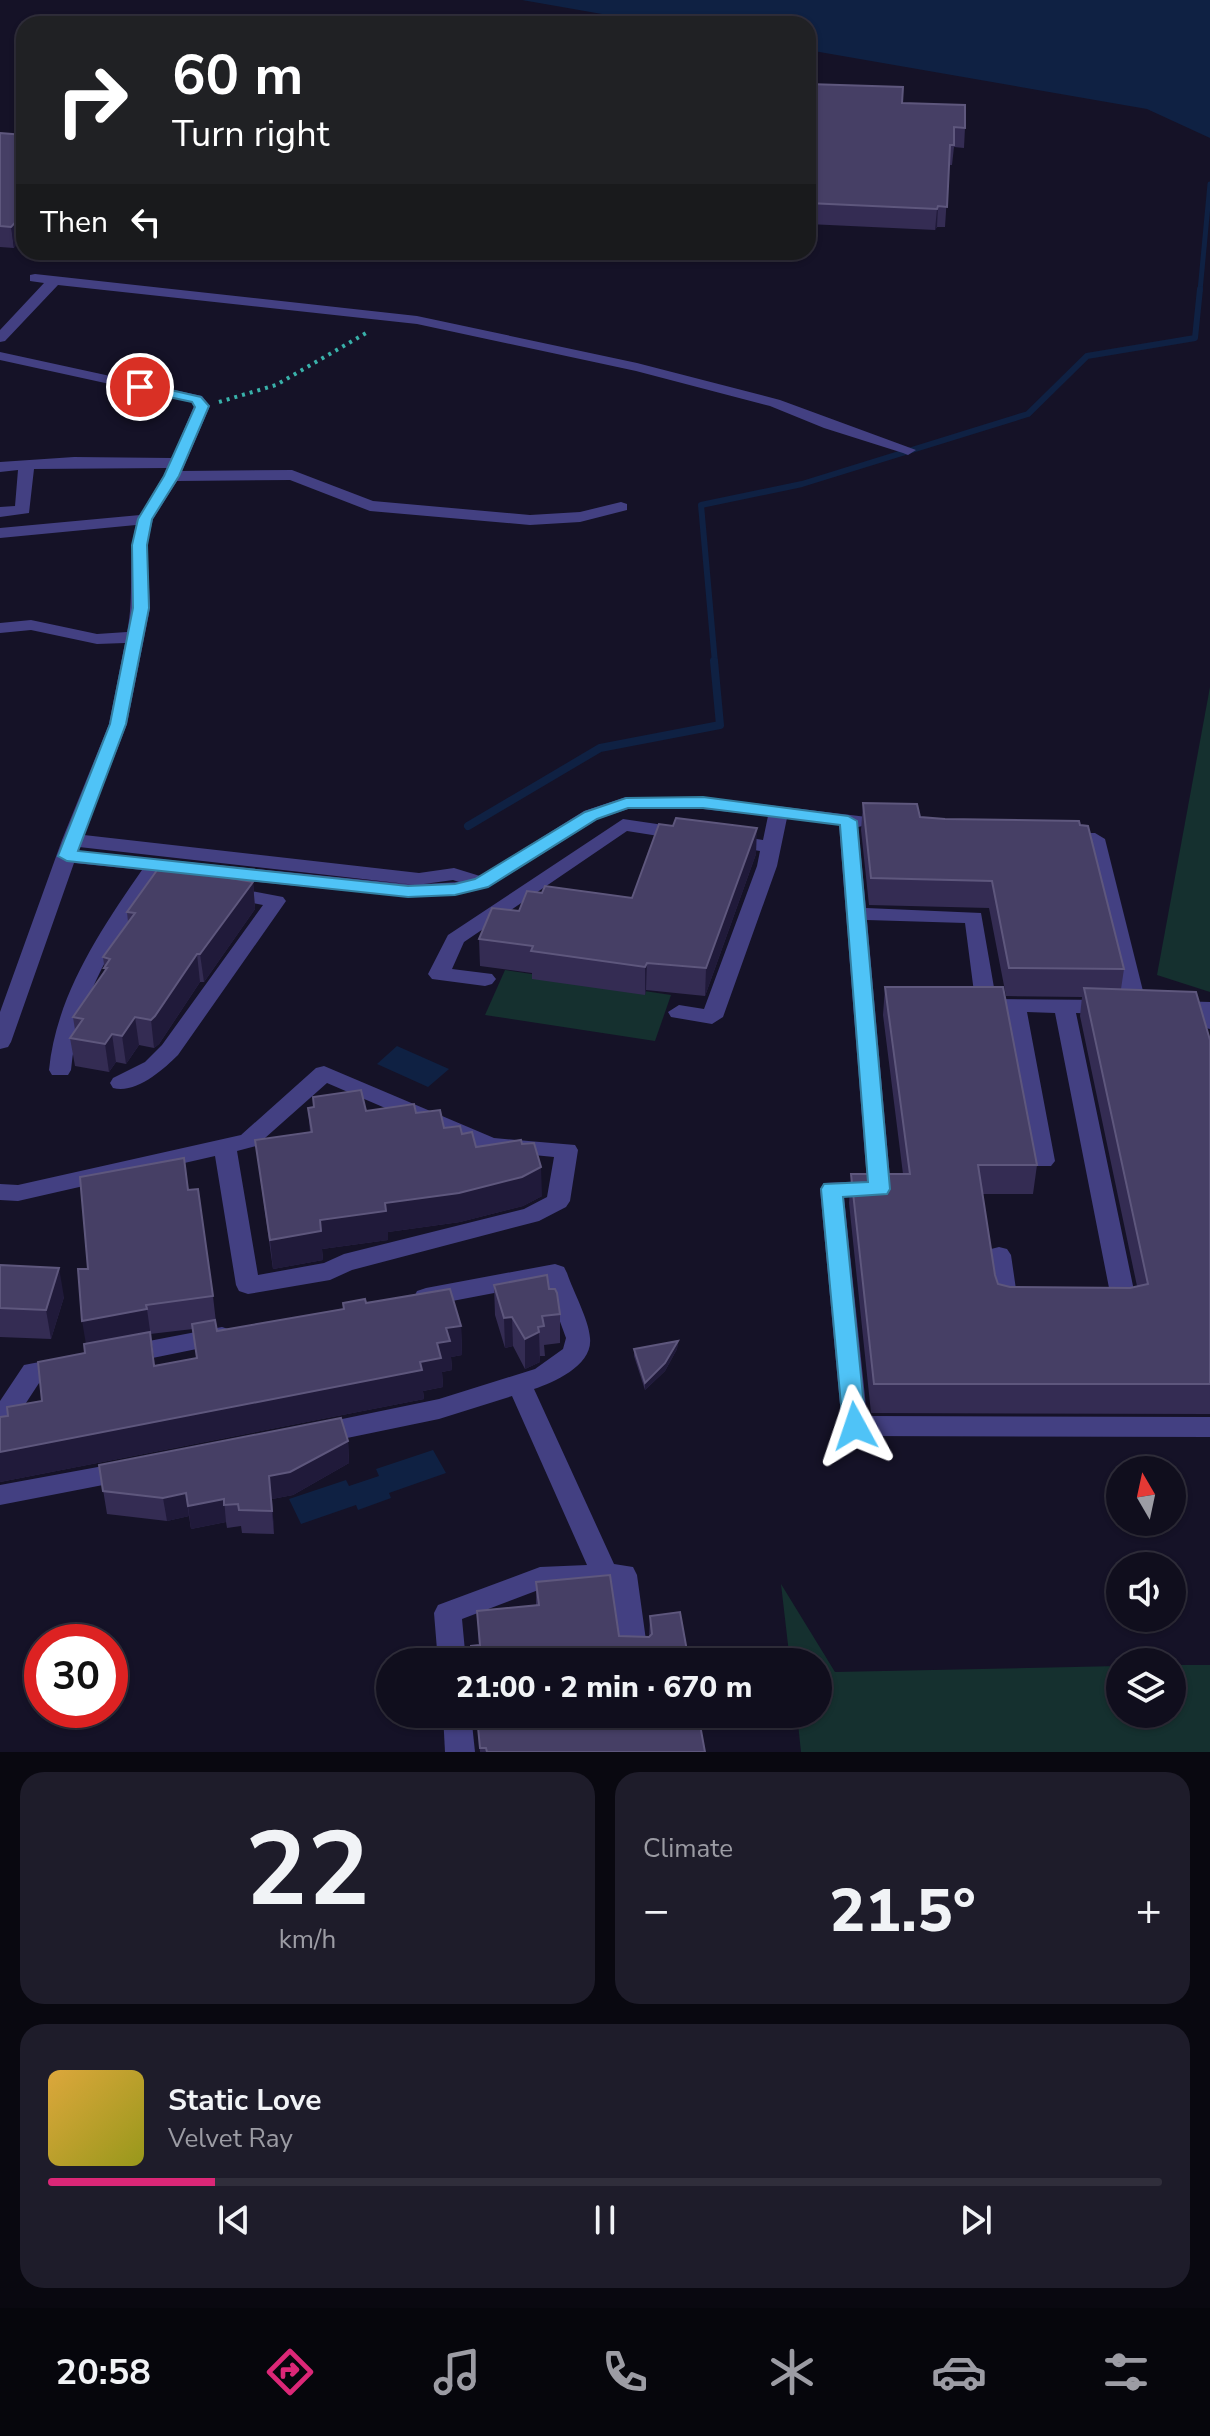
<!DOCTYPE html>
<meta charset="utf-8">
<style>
body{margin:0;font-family:"Nunito Sans",sans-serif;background:#1e1c2a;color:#f1f3f6;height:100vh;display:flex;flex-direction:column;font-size:30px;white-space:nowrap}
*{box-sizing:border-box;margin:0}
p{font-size:26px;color:#9c9ca4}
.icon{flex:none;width:44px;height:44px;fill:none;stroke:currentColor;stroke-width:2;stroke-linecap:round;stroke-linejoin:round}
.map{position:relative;height:1752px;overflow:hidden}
.details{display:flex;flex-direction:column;gap:20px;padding:20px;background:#090810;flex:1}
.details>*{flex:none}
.banner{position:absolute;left:16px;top:16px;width:800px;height:244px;border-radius:24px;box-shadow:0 2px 6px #0004,0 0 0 2px #302e3b;background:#202124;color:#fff;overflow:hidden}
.needle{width:52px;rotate:351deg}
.fabs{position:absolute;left:1106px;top:1456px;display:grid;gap:16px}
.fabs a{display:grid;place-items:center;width:80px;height:80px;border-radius:50%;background:#100e1d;box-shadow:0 2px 6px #0004,0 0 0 2px #302e3b;font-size:40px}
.speed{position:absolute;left:24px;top:1624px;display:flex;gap:16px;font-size:40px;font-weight:700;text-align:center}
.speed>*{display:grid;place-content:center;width:104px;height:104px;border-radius:50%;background:#100e1d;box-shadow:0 2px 6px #0004,0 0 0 2px #302e3b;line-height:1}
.speed .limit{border:12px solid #d22;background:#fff;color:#111}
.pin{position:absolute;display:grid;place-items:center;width:68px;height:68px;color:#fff;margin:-34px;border:4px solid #fff;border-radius:50%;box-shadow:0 2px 8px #0007}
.me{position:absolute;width:88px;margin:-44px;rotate:355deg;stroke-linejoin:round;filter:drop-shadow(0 0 6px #0008)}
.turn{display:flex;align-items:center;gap:28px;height:168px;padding:0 24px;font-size:36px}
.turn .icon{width:104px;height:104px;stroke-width:2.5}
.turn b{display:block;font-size:56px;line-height:68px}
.then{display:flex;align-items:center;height:76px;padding:0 24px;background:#0003;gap:16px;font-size:30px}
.big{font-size:60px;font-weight:800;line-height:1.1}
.details .widget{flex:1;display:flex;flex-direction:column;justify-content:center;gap:12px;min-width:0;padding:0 28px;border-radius:24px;background:#1e1c2a}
.details .dial{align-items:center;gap:0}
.dial b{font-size:104px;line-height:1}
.song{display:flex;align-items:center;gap:24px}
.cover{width:96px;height:96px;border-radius:12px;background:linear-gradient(135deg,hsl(40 70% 55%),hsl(60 70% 35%))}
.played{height:8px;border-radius:4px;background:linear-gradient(90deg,#db2777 15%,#302e3b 15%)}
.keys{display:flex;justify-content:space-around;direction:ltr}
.heat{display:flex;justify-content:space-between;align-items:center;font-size:44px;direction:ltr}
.details .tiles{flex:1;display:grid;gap:20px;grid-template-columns:1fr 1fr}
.widget:last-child{grid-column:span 2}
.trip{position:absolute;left:376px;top:1648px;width:456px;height:80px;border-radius:40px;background:#100e1d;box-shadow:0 2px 6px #0004,0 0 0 2px #302e3b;font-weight:800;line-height:80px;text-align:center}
.dock{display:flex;height:128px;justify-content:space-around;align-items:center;background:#06060c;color:#9c9ca4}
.dock .icon{width:56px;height:56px}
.dock .selected{color:#db2777}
.dock b{font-size:36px;color:#f1f3f6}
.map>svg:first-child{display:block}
</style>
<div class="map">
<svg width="1210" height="1752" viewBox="0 0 1210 1752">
<rect width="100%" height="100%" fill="#151227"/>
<g fill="#15302f">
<polygon points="1210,687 1210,992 1157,975"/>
<polygon points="505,970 671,995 655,1041 485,1015"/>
<polygon points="781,1584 835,1672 1120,1666 1120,1714 1172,1714 1172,1665 1210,1665 1210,1752 801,1752 797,1714 818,1714 818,1662 790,1662"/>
</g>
<g fill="#0f2143">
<polygon points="522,0 1210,0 1210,138 1147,109 808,50 808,24 659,24"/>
<polygon points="397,1046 449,1069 428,1087 377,1064"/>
<polygon points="433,1450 446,1473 389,1493 391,1498 358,1510 356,1505 301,1524 289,1499 346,1480 349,1486 379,1476 376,1469"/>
</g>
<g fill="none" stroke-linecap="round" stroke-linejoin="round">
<polyline stroke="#0f2143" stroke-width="5" points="1200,291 1210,184"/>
<polyline stroke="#0f2143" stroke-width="6" points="715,663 701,505 802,484 1028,414 1087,356 1195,338 1200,289"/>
<polyline stroke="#0f2143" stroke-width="8" points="468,826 600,748 720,725 714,661"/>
<polyline stroke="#39b1aa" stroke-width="4" stroke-dasharray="3 5" stroke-linecap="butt" points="219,402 276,385 368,332"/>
<g fill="#434082" fill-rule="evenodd">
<polygon points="35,274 417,316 637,363 780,400 916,450 908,455 903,453 824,428 770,406 636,371 417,324 58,285 5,341 0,342 0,330 44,283 30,281 30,275"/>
<path d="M0,352L202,396L210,406L182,471L292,470L373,501L530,515L580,512L621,502L627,504V510L580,522L530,525L370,511L290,480L177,481L153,519L147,545L150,608L127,724L84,835L419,873L454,868L480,876L584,811L626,797H703L867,817L870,821L867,825L858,827L866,908L981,913L996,999L1109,1000L1120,1007L1109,1014L1076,1013L1137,1305L1134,1311L1125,1314L1108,1311L1105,1305L1111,1298L1055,1013L1027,1012L1055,1161L1051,1166H1035L1031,1161L1005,1012H981L970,1005L975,1000L965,923L867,920L891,1189L887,1195L844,1197L867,1416L1210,1417V1437L855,1436L846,1433L842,1426L820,1189L824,1183L867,1181L839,824L787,818L777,866L723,1017L712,1024L671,1017L668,1012L679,1005L704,1009L757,866L760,851L724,845L721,841L731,835L763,840L768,816L703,809H628L598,819L489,887L455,895L408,897L161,872C121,931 77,997 71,1070L68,1075H52L49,1070C56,996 101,929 142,870L74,863L11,1042L8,1047L0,1049V1012L62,840L109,724L125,643L97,644L31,630L0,633V623L31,620L97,634L127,632C135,596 127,560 136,525L0,538V528L140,515L168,468L34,469L29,513L0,517V507L15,506L18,470L0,472V462L74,457L172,458L194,406L192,402L0,360ZM79,847L416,885L78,851ZM453,880L459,882L424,884Z"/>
<polygon points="623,819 684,828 694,834 684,840 627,831 464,942 452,969 492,974 496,979 492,984 485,986 432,979 428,974 448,935"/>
<polygon points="1068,833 1095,833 1105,839 1147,1007 1144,1012 1136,1014 1125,1007 1087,845 1061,843 1058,839"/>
<path d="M230,887L283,897L286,901L178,1055C163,1070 136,1094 113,1088L110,1083L113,1078L145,1062L162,1045L263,905L223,897L220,893Z"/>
<polygon points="1177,1001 1210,1002 1210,1029 1202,1027 1197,1015 1169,1013 1166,1008 1169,1003"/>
<path d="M324,1066L494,1138L575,1145L578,1150L570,1201L566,1207L539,1221L352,1270L330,1280L248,1294L239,1291L236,1285L215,1156L18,1201L0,1200V1184L18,1185L241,1135L316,1068ZM327,1083L483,1150L554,1157L547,1197L524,1209L344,1254L324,1263L258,1275L237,1151L256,1146Z"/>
<polygon points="999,1247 1007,1249 1011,1255 1017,1296 1025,1304 1022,1310 1013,1313 997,1310 994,1304 987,1255 991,1249"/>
<path d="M555,1264L564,1267L567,1273C573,1291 589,1320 590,1338C593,1365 555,1382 534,1389L614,1564L633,1567L637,1575L649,1662H621L611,1586L541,1589L462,1619L466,1662H438L434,1613L438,1605L540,1567L587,1565L512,1396L439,1419L318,1444L309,1441L305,1434L309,1427L318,1424L439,1399L535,1369L563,1349L566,1338L546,1283L426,1306L417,1303L414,1297L417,1291L426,1288Z"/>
<polygon points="222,1327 231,1330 234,1336 231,1342 128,1363 119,1361 115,1354 119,1347 128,1345"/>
<polygon points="65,1357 74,1359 78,1366 74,1373 41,1380 9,1429 0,1432 0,1401 24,1365"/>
<polygon points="125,1462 134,1465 138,1472 134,1479 0,1505 0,1485"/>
<polygon points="443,1714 471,1714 475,1752 445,1752"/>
<polygon points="628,1714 656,1714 662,1752 632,1752"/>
</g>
</g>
<g fill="#342c53" fill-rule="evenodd">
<polygon points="808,84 902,103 965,128 964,148 954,147 952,165 949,165 945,227 937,227 935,230 808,224"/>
<polygon points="0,133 14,248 0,247"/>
<polygon points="863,803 920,817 1124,969 1121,989 1210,1040 1210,1414 871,1413 849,1203 851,1174 903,1174 883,1015 885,987 1037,1165 1033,1194 982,1194 995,1275 998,1284 1010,1287 1130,1288 1137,1286 1080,1016 1082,997 1006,996 989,908 869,905 861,830"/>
<polygon points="756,854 705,996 646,990 645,995 532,979 532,973 480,966 479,939 519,911 542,893 632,898"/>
<polygon points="253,882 255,909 204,982 200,982 159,1044 154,1048 139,1045 126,1064 116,1062 109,1072 75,1066 70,1038 75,1030 73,1017 105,972 103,957 128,922 127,912"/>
<polygon points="313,1097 366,1111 416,1113 444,1128 462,1134 476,1147 542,1196 523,1206 460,1222 388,1232 388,1240 322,1249 323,1260 273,1269 255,1140 310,1132 308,1108 314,1107"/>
<path d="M188,1190L213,1296L217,1331L343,1309V1303H366L461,1326L462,1355L451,1357L452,1370L442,1372L443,1387L423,1391L424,1399L0,1482V1417L8,1416L42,1401L85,1353L86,1344L88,1269ZM193,1329L197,1358L155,1366L150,1334Z"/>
<polygon points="0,1265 64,1297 51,1339 0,1337"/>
<polygon points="494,1285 549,1289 560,1314 560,1343 544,1345 545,1356 540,1356 540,1362 525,1369 513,1346 505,1348 495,1315"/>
<polygon points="678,1341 677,1349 665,1371 645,1390 634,1356 634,1349"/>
<polygon points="348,1441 349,1463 293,1495 272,1499 274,1534 242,1533 241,1526 227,1528 226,1522 191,1529 189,1516 167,1521 107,1514 99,1465"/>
<polygon points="536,1582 619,1636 649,1637 650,1616 689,1662 479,1645 477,1611 536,1606"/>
<polygon points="483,1714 629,1714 630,1726 660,1726 658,1714 698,1714 705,1752 480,1752 478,1727 484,1726"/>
</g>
<g fill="#201a3a">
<polygon points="938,206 937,227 935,230 937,209"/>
<polygon points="24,213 24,237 14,248 11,227"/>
<polygon points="757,828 756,854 705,996 706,968"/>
<polygon points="253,882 255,909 204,982 200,954"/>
<polygon points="197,954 200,982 159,1044 154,1048 151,1020"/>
<polygon points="647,963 646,990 645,995 645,967"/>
<polygon points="135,1017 139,1045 126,1064 122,1036"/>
<polygon points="112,1034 116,1062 109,1072 105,1044"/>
<polygon points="541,1167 542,1196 523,1206 460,1222 388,1232 388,1240 322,1249 323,1260 273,1269 270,1240 320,1220 385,1203"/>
<polygon points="59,1268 64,1297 51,1339 46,1310"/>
<polygon points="147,1309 159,1395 87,1350 82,1321"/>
<polygon points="512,1317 513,1346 505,1348 504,1318"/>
<polygon points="461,1326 462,1355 451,1357 452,1370 442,1372 443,1387 423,1391 424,1399 0,1482 0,1452 420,1362 437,1343 446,1328"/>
<polygon points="539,1332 540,1362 525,1369 525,1339"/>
<polygon points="678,1341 677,1349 665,1371 645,1390 645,1383"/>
<polygon points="348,1441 349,1463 293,1495 272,1499 274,1534 269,1476"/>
<polygon points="186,1493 189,1516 167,1521 163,1498"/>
<polygon points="224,1499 226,1522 191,1529 188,1506"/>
</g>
<g fill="#463f65" stroke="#5e577d" stroke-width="2">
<polygon points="808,84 903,87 902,103 965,105 965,128 954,127 954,145 950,145 947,207 938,206 937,209 808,203"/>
<polygon points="0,133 24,135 24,213 11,227 0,226"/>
<polygon points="863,803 917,804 920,817 945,819 1079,821 1080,825 1088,826 1124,969 1009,968 992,881 871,878"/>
<polygon points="676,818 757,828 706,968 647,963 645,967 531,951 533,946 479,939 492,908 519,911 527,891 542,893 545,886 632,898 659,824 673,826"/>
<polygon points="160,866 253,882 200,954 197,954 155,1016 151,1020 135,1017 122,1036 112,1034 105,1044 70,1038 83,1019 73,1017 107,968 104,968 110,959 103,957 135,913 127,912"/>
<polygon points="885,987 1003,987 1037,1165 978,1165 995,1275 998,1284 1010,1287 1130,1288 1148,1284 1084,988 1196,992 1210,1040 1210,1384 874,1384 851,1174 910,1174"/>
<polygon points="361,1090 366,1111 414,1104 416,1113 440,1110 444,1128 460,1126 462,1134 472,1132 476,1147 521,1140 522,1144 534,1143 541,1167 522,1177 459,1193 385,1203 386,1211 320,1220 321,1231 270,1240 255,1140 312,1132 308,1108 314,1107 313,1097"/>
<polygon points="184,1158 188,1190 198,1189 213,1296 146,1305 147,1309 82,1321 78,1269 88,1269 80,1177"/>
<polygon points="0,1265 59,1268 46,1310 0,1308"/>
<polygon points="547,1275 549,1289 555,1289 557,1293 560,1314 542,1316 544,1326 538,1327 539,1332 525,1339 512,1317 504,1318 494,1285"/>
<polygon points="450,1289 461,1326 446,1328 450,1341 437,1343 441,1358 420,1362 422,1370 0,1452 0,1417 8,1416 7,1407 42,1401 38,1362 85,1353 84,1344 150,1332 154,1366 197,1358 192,1324 215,1320 217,1331 344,1309 343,1303 365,1299 366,1303"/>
<polygon points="678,1341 665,1363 645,1383 634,1349"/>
<polygon points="341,1418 348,1441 290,1472 269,1476 272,1511 239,1510 238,1504 224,1505 224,1499 188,1506 186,1493 163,1498 103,1491 99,1465"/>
<polygon points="610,1575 619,1636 649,1637 652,1634 650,1616 680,1612 689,1662 472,1662 471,1646 480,1645 477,1611 539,1605 536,1582"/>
<polygon points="485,1714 629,1714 630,1726 665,1726 663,1714 698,1714 705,1752 487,1752 486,1748 480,1748 478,1727 486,1726"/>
</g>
<polygon fill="#4fc3f7" stroke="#337fa1" stroke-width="2" points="140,383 201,397 209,406 179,476 152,519 147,545 149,608 126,724 78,851 408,886 455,884 475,879 585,812 626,798 703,797 848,816 857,821 890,1189 887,1194 843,1197 866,1426 863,1433 855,1435 846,1433 843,1426 821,1189 824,1184 868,1182 840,825 703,808 628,808 597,819 488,887 455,895 408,897 67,861 58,856 110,724 133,608 132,545 138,519 164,476 195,407 192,402 136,390 134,387"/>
</svg>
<div class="fabs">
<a><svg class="needle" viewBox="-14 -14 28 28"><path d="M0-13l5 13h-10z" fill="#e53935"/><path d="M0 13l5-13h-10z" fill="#9c9ca4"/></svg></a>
<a><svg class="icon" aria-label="sound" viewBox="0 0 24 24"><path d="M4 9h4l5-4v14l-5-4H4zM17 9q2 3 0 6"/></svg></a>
<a><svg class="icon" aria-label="layers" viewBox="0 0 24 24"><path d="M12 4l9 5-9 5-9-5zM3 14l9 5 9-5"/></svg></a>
</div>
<div class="speed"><div class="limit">30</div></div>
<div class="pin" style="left:140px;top:387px;background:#d93025"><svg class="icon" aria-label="arrive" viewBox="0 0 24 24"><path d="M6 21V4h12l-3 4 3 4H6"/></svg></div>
<svg class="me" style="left:855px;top:1426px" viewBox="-20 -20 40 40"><path d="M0-17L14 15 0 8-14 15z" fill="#4fc3f7" stroke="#fff" stroke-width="4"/></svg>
<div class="trip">21:00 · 2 min · 670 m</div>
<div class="banner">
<div class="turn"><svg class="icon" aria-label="right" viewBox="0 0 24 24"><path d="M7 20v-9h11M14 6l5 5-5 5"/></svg><div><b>60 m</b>Turn right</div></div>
<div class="then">Then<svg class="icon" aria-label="left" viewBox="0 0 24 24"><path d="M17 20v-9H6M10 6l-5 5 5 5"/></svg></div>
</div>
</div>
<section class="details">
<div class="tiles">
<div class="widget dial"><b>22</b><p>km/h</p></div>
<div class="widget"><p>Climate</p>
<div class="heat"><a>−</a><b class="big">21.5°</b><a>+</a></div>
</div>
<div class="widget">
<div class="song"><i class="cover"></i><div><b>Static Love</b><p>Velvet Ray</p></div></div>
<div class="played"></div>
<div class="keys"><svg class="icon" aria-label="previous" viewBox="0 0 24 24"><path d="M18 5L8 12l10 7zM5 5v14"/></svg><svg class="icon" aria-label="pause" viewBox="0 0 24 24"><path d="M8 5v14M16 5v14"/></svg><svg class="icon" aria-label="next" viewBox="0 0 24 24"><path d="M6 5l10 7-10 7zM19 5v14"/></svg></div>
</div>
</div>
</section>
<nav class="dock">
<b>20:58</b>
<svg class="icon selected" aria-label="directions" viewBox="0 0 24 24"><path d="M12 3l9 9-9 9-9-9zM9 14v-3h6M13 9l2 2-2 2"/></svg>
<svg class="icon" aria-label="music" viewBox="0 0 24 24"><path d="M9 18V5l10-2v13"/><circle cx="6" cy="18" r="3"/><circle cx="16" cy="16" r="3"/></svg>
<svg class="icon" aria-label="phone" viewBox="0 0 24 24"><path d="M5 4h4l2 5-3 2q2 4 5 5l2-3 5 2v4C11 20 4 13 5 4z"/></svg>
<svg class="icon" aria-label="climate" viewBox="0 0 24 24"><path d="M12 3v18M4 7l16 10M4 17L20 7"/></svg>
<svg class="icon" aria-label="car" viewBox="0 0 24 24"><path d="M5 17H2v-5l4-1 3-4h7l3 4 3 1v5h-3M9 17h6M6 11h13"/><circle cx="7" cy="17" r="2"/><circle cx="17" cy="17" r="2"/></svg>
<svg class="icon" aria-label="filters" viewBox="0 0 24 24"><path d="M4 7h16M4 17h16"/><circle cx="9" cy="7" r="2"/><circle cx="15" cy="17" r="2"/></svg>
</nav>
